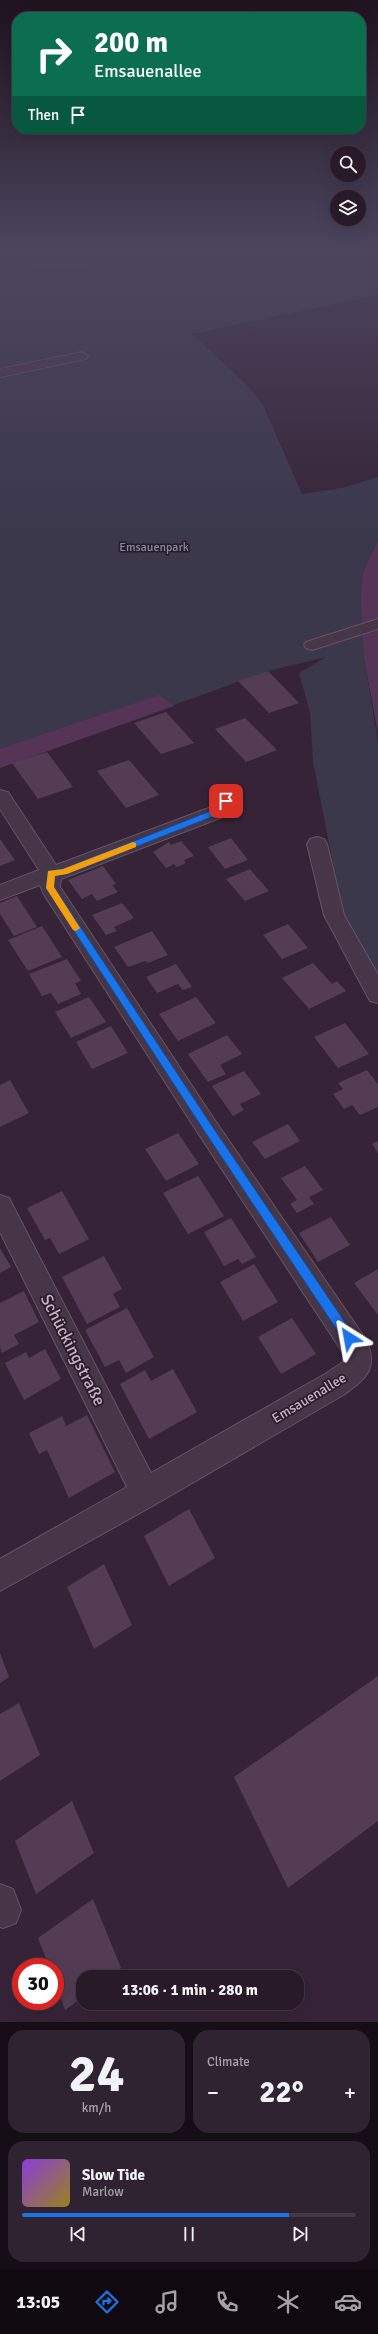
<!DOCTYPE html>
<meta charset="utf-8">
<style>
body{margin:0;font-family:Signika,sans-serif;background:#302331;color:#f1f3f6;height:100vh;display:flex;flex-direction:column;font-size:15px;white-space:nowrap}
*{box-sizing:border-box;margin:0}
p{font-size:13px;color:#a5a1a8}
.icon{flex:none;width:22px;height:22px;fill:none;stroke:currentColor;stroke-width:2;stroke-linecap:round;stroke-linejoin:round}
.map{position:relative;height:2022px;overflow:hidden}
.sheet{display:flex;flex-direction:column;gap:8px;padding:8px;background:#160e17;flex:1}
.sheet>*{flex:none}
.hud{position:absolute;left:12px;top:12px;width:354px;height:122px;border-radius:16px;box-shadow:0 4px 16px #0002,0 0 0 1px #443846;background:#0b6e4f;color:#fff;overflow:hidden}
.tools{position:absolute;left:330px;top:146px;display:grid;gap:8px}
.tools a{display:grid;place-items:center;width:36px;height:36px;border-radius:50%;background:#281a29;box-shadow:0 4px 16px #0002,0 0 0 1px #443846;font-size:20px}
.speed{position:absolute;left:12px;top:1958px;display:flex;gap:8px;font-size:20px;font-weight:700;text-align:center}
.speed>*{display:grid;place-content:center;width:52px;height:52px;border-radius:50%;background:#281a29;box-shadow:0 4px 16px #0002,0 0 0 1px #443846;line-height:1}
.speed .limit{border:6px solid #d22;background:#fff;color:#111}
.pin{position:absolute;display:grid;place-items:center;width:34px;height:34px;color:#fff;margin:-17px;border-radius:8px;box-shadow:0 2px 6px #0006}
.me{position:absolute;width:44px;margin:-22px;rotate:326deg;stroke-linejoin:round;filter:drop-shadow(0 0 3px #0008)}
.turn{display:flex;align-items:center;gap:14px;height:84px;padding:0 16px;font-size:18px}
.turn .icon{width:52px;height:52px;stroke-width:2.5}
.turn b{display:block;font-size:28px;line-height:34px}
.then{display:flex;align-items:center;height:38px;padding:0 16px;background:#0003;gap:8px;font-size:15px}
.big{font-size:30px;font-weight:700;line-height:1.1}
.sheet .widget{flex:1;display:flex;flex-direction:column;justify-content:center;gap:6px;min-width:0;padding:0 14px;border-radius:16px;background:#302331}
.sheet .dial{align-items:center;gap:0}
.dial b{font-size:52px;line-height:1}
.song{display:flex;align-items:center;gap:12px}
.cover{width:48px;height:48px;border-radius:6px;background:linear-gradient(135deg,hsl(270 70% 55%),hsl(50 70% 35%))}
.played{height:4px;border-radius:2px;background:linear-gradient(90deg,#1a73e8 80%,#443846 80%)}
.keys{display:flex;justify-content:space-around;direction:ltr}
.heat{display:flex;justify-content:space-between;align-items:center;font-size:22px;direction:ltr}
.sheet .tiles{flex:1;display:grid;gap:8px;grid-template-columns:1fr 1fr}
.widget:last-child{grid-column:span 2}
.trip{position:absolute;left:76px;top:1970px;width:228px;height:40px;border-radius:16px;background:#281a29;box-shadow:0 4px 16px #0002,0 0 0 1px #443846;font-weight:700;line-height:40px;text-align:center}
.tab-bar{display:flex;height:64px;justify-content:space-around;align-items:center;background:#100a10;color:#a5a1a8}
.tab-bar .icon{width:28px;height:28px}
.tab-bar .current{color:#1a73e8}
.tab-bar b{font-size:18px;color:#f1f3f6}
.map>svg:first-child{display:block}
</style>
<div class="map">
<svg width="378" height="2022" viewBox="0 0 378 2022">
<rect width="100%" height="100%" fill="#362337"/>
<g fill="#3b384c">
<polygon points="0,253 91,253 8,257"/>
<polygon points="229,253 378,253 378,295 192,334 246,384 263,405 302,494 342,488 378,477 378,540 363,572 364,658 378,742 378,993 344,921 313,761 310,712 299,673 326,657 268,671 0,768 0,273 71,273 166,265"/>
</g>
<g fill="#563458">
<polygon points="91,253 230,253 115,269 0,272 0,257"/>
<polygon points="378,540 378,734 364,658 361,599 363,572"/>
<polygon points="159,695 174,706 0,768 0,749"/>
</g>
<g fill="#533c54">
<polygon points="378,254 378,259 368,261 363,257"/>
<polygon points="268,671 299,703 269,713 238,681"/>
<polygon points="166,712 194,743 161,754 134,723"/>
<polygon points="245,718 277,750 246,762 215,729"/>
<polygon points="47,752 73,787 38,799 12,763"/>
<polygon points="129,760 159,795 126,808 97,771"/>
<polygon points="231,838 248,860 225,869 208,847"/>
<polygon points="0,839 15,860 0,866"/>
<polygon points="181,841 194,856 184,860 186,863 177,867 174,864 166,868 153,852 169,842 171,845"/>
<polygon points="103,866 116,884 112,885 118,892 97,901 92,894 82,899 68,880"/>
<polygon points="250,869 269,891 245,901 226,879"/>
<polygon points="17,896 37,927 14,936 0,914 0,903"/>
<polygon points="122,903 134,918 114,927 117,931 106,935 92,915"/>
<polygon points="288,924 308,948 282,959 263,935"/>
<polygon points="42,926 62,957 28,971 8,940"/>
<polygon points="152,931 168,955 148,963 145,961 128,967 114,947"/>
<polygon points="67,959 81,981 75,983 81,994 58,1004 51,993 42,996 29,974"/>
<polygon points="313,963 332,984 337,981 346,991 309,1009 282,978"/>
<polygon points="176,964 192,987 183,990 178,984 157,993 146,977"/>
<polygon points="89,997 106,1022 71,1038 55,1012"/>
<polygon points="196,997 216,1023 178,1041 159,1014"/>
<polygon points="345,1023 369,1054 338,1068 314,1037"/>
<polygon points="111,1026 128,1053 92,1069 76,1042"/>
<polygon points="227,1035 242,1054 220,1065 226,1074 208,1082 188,1054"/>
<polygon points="367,1070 378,1084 378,1107 360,1115 352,1105 344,1109 333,1094 343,1089 338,1083"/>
<polygon points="244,1071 261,1094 240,1104 244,1110 233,1116 212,1086"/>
<polygon points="10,1080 29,1113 0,1127 0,1085"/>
<polygon points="288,1124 300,1141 265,1159 252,1142"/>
<polygon points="178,1133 199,1164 166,1181 145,1149"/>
<polygon points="378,1141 378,1153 372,1144"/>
<polygon points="305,1166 323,1190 309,1197 314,1204 297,1213 290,1204 297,1200 281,1178"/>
<polygon points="198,1176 224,1216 188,1234 163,1193"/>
<polygon points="62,1191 89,1239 59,1254 50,1238 45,1240 27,1208"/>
<polygon points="331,1217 350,1245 318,1262 299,1233"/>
<polygon points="231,1218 256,1257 242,1264 238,1259 224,1266 204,1232"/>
<polygon points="0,1248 11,1267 0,1273"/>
<polygon points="104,1256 122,1289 113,1294 120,1307 87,1324 62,1277"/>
<polygon points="254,1264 278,1302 243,1321 220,1282"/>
<polygon points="378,1269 378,1315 354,1283"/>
<polygon points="24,1291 39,1322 14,1335 19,1344 2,1353 0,1347 0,1303"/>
<polygon points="127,1308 154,1357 126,1373 119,1360 105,1367 85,1330"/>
<polygon points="292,1318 316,1354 281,1374 258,1337"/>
<polygon points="45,1349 61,1379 24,1400 5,1363 26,1352 29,1358"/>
<polygon points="173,1369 197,1412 149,1439 120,1384 145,1370 151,1381"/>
<polygon points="87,1415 115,1472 69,1498 47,1450 39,1454 29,1433 62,1416 66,1426"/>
<polygon points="189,1509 215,1558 169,1586 144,1536"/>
<polygon points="104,1564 132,1625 94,1649 67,1587"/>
<polygon points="0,1653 9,1677 0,1683"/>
<polygon points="378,1676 378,1821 288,1888 234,1777"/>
<polygon points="19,1703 40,1755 0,1781 0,1714"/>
<polygon points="72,1801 94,1853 36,1894 15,1841"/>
<polygon points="93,1899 121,1968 109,1977 83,1977 83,1997 65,2010 55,1983 55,1967 49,1967 38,1938"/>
</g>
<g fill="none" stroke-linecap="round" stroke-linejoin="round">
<g stroke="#645465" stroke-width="2">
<g id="street">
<polygon points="82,352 88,356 86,359 0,377 0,369"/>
<polygon points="378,619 378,629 312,650 306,648 304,645 306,642"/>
<path d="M230,785L237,787L239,791L228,815L61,879L60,887L214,1119L367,1341C378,1369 366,1378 345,1394L156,1504L0,1591V1559L127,1487L0,1232V1195L9,1198L151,1473L325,1374L343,1362V1353L198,1133L43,893L40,885L0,900V885L39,870L0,809V790L8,792L56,865L214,806L223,787Z"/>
<polygon points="317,837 324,839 327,844 344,915 378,975 378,1003 370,1001 324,915 307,844 310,839"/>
<polygon points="0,1884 13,1889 21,1910 16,1923 3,1928 0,1927"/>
</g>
</g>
<use href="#street" fill="#473647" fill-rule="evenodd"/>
</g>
<linearGradient id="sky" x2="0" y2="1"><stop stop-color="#1e131e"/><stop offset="0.47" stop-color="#4c455e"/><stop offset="1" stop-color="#4c455e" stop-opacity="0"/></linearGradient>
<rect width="378" height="536" fill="url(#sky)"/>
<polygon fill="#1a73e8" stroke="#114b97" points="226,798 229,801 224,812 67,874 55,876 54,887 210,1123 353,1334 355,1338 353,1342 349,1343 345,1342 203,1129 46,888 48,871 63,869 218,808 223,799"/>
<polygon fill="#f59e0b" points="133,842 136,843 136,847 67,874 55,876 54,887 80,928 76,931 73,930 46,888 48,871 63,869"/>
<g text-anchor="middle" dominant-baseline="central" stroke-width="3.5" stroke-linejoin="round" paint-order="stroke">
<g font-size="12" fill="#808ea2" stroke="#2b1c2c">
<text x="154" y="547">Emsauenpark</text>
</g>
<g font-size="14" fill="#c3b1c4" stroke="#2b1c2c">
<text transform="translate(309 1398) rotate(-31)">Emsauenallee</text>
</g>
<g font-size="17" fill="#c3b1c4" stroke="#2b1c2c">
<text transform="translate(73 1350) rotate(63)">Schückingstraße</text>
</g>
</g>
</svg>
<div class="tools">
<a><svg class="icon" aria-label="search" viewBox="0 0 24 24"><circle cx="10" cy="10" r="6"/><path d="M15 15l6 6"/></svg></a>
<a><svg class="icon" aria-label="layers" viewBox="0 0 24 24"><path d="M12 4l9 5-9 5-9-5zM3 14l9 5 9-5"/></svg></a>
</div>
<div class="speed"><div class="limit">30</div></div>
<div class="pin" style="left:226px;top:801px;background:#d93025"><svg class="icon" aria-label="arrive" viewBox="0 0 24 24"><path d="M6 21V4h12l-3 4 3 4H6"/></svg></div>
<svg class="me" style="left:349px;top:1338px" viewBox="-20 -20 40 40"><path d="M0-17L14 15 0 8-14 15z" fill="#1a73e8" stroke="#fff" stroke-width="4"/></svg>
<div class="trip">13:06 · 1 min · 280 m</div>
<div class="hud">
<div class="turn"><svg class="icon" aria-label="right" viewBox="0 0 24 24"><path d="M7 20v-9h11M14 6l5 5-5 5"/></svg><div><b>200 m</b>Emsauenallee</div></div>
<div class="then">Then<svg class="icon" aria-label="arrive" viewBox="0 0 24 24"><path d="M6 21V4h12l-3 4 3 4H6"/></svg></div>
</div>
</div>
<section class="sheet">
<div class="tiles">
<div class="widget dial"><b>24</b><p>km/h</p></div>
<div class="widget"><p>Climate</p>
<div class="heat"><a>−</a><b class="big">22°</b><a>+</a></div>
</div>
<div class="widget">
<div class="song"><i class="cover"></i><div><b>Slow Tide</b><p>Marlow</p></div></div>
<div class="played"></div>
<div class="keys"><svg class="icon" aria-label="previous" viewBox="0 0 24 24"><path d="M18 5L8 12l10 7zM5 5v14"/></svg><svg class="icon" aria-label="pause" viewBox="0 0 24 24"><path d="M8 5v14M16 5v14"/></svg><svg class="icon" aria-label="next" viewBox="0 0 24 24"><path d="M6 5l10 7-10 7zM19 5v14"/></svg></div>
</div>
</div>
</section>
<nav class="tab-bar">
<b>13:05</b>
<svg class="icon current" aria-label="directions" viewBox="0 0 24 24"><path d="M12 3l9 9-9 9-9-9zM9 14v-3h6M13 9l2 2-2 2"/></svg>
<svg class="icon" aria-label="music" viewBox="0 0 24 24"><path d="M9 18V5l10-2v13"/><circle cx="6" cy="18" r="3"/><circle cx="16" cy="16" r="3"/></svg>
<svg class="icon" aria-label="phone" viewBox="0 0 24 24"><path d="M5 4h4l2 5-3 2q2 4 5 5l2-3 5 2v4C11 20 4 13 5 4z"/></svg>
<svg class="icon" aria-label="climate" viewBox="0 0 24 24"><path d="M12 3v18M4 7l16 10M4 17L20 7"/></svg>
<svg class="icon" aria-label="car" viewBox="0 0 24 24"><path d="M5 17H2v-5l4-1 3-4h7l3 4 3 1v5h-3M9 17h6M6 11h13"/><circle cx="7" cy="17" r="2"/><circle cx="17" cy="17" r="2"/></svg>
</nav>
